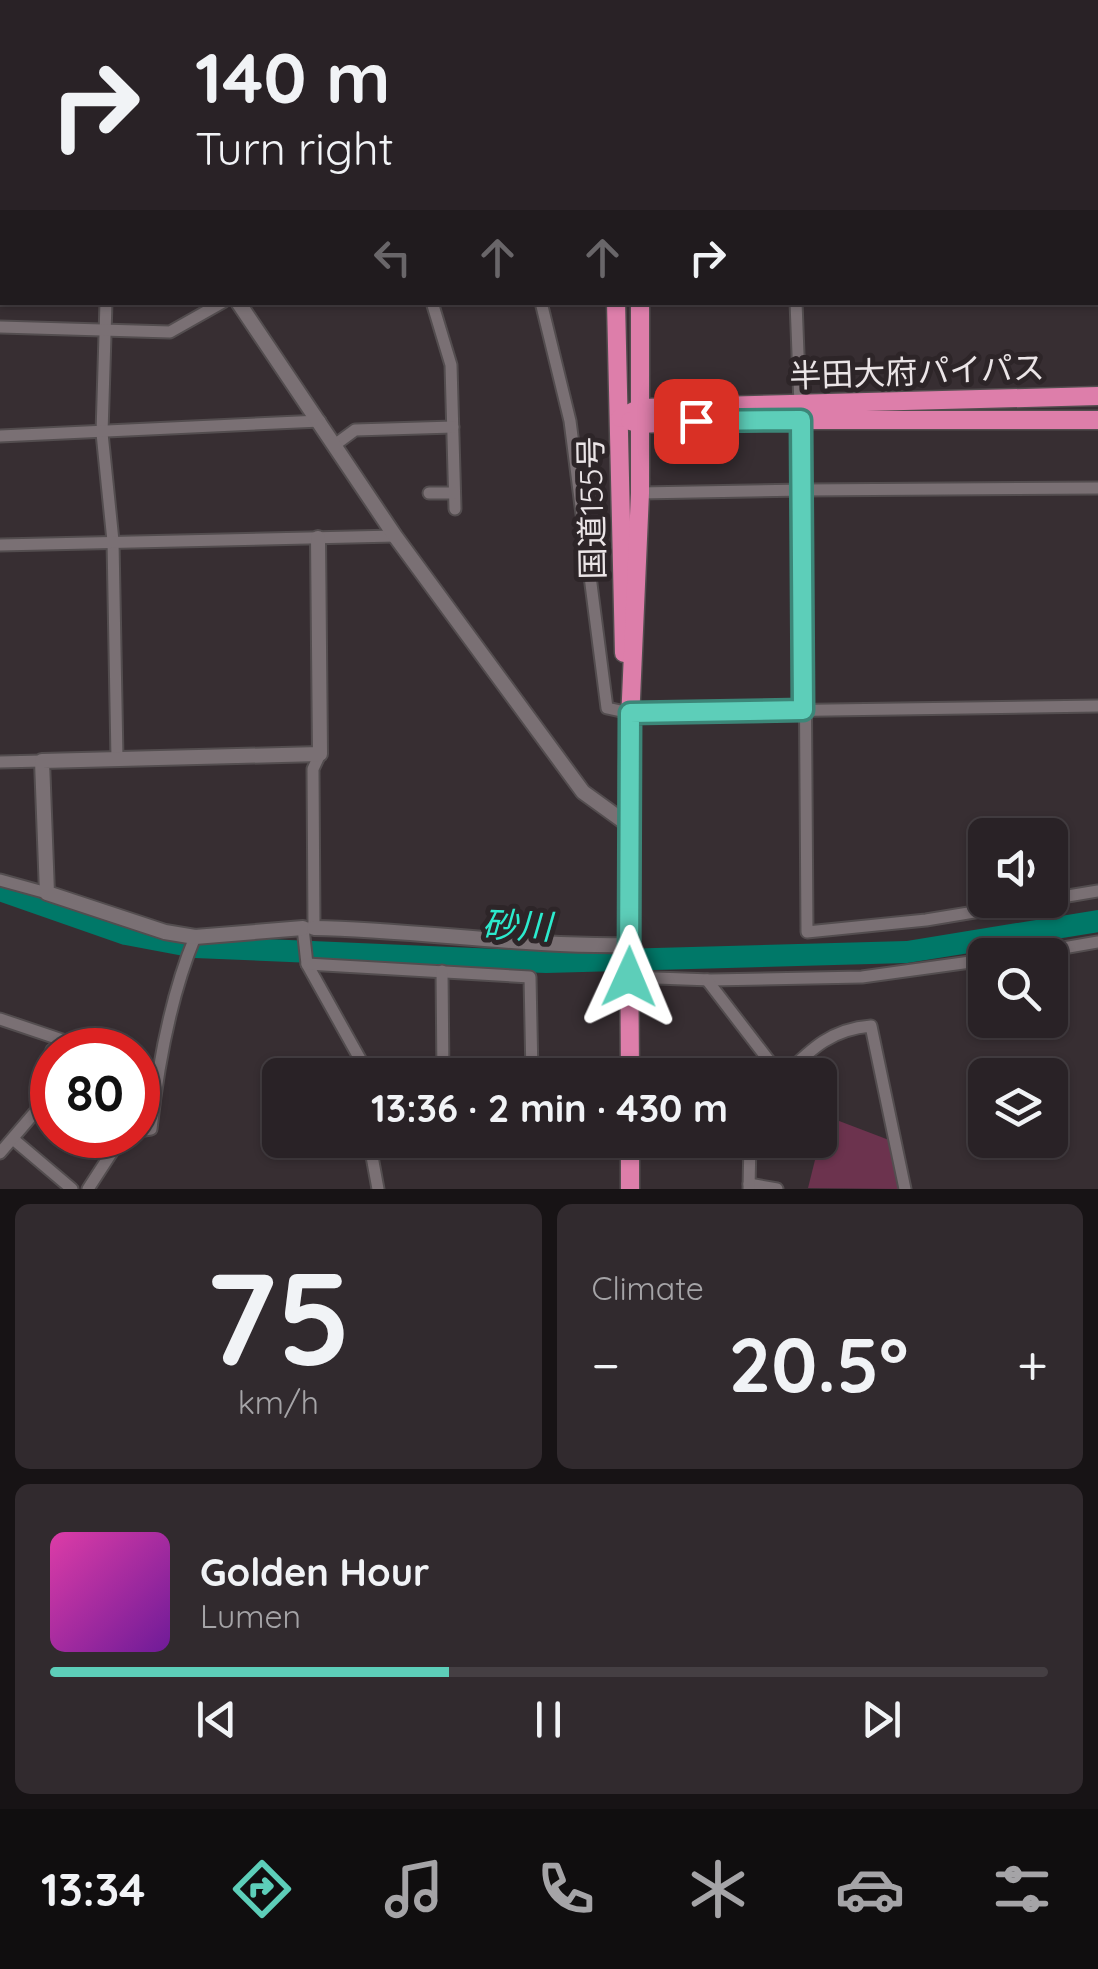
<!DOCTYPE html>
<meta charset="utf-8">
<style>
body{margin:0;font-family:Quicksand,"Noto Sans JP",sans-serif;background:#312a2e;color:#f1f3f6;height:100vh;display:flex;flex-direction:column;font-size:38px;white-space:nowrap}
*{box-sizing:border-box;margin:0}
p{font-size:32px;color:#a5a4a7}
.icon{flex:none;width:55px;height:55px;fill:none;stroke:currentColor;stroke-width:2;stroke-linecap:round;stroke-linejoin:round}
.map{position:relative;height:1189px;overflow:hidden}
.side{display:flex;flex-direction:column;gap:15px;padding:15px;background:#171315;flex:1}
.side>*{flex:none}
.hud{position:absolute;left:0px;top:0px;width:1100px;height:305px;box-shadow:0 2px 8px #0004,0 0 0 2px #453f43;background:#292226;color:#f1f3f6;overflow:hidden}
.buttons{position:absolute;left:968px;top:818px;display:grid;gap:20px}
.buttons a{display:grid;place-items:center;width:100px;height:100px;border-radius:15px;background:#292226;box-shadow:0 2px 8px #0004,0 0 0 2px #453f43;font-size:50px}
.speed{position:absolute;left:30px;top:1028px;display:flex;gap:20px;font-size:50px;font-weight:700;text-align:center}
.speed>*{display:grid;place-content:center;width:130px;height:130px;border-radius:50%;background:#292226;box-shadow:0 2px 8px #0004,0 0 0 2px #453f43;line-height:1}
.speed .limit{border:15px solid #d22;background:#fff;color:#111}
.pin{position:absolute;display:grid;place-items:center;width:85px;height:85px;color:#fff;margin:-42px;border-radius:20px;box-shadow:0 5px 15px #0006}
.me{position:absolute;width:110px;margin:-55px;rotate:1deg;stroke-linejoin:round;filter:drop-shadow(0 0 8px #0008)}
.turn{display:flex;align-items:center;gap:35px;height:210px;padding:0 30px;font-size:45px}
.turn .icon{width:130px;height:130px;stroke-width:2.5}
.turn b{display:block;font-size:70px;line-height:85px}
.lanes{display:flex;align-items:center;height:95px;padding:0 30px;background:#0003;justify-content:center;gap:50px;direction:ltr}
.lanes .off{opacity:.35}
.big{font-size:75px;font-weight:800;line-height:1.1}
.side .tile{flex:1;display:flex;flex-direction:column;justify-content:center;gap:15px;min-width:0;padding:0 35px;border-radius:15px;background:#312a2e}
.side .dial{align-items:center;gap:0}
.dial b{font-size:130px;line-height:1}
.song{display:flex;align-items:center;gap:30px}
.cover{width:120px;height:120px;border-radius:15px;background:linear-gradient(135deg,hsl(320 70% 55%),hsl(280 70% 35%))}
.played{height:10px;border-radius:5px;background:linear-gradient(90deg,#5dceb9 40%,#453f43 40%)}
.keys{display:flex;justify-content:space-around;direction:ltr}
.heat{display:flex;justify-content:space-between;align-items:center;font-size:55px;direction:ltr}
.side .tiles{flex:1;display:grid;gap:15px;grid-template-columns:1fr 1fr}
.tile:last-child{grid-column:span 2}
.trip{position:absolute;left:262px;top:1058px;width:575px;height:100px;border-radius:15px;background:#292226;box-shadow:0 2px 8px #0004,0 0 0 2px #453f43;font-weight:800;line-height:100px;text-align:center}
.tab-bar{display:flex;height:160px;justify-content:space-around;align-items:center;background:#100e0f;color:#a5a4a7}
.tab-bar .icon{width:70px;height:70px}
.tab-bar .on{color:#5dceb9}
.tab-bar b{font-size:45px;color:#f1f3f6}
.map>svg:first-child{display:block}
</style>
<div class="map">
<svg width="1098" height="1189" viewBox="0 0 1098 1189">
<rect width="100%" height="100%" fill="#372e32"/>
<polygon fill="#6c334e" points="826,1116 889,1140 898,1189 808,1188"/>
<g fill="none" stroke-linecap="round" stroke-linejoin="round">
<polyline stroke="#007868" stroke-width="22" points="0,890 126,934 195,947 546,962 907,952 1098,921"/>
<g stroke="#534d4f" stroke-width="15">
<g id="minor">
<polyline points="459,0 460,2"/>
<polyline points="787,0 787,2"/>
<polyline points="262,2 263,0"/>
<polyline points="0,120 2,111"/>
<polyline points="106,302 102,433 113,541 117,759"/>
<polyline points="432,302 451,365 455,509"/>
<polyline points="541,302 570,421 607,708 630,713 1098,706"/>
<polyline points="796,302 800,405"/>
<polyline points="0,327 170,332 223,302"/>
<polyline points="801,420 804,490 1098,488"/>
<polyline points="0,436 320,421"/>
<polyline points="336,444 355,430 453,427"/>
<polyline points="429,493 454,493"/>
<polyline points="640,493 804,490 807,932 926,920 1047,900"/>
<polyline points="0,545 395,536"/>
<polyline points="320,754 313,769 314,928 303,928 307,964 360,1059 361,1075"/>
<polyline points="0,762 42,761"/>
<polyline points="0,880 47,893"/>
<polyline points="1050,899 1098,891"/>
<polyline points="1023,955 1098,942"/>
<polyline points="307,964 530,977 532,1075"/>
<polyline points="442,971 443,1075"/>
<polyline points="629,977 711,980 862,977 985,960"/>
<polyline points="707,980 780,1075"/>
<polyline points="0,1019 92,1050"/>
<polyline points="138,1065 142,1067 138,1083"/>
<path d="M785,1075C812,1048 832,1029 871,1026L905,1189"/>
<path d="M138,1131L151,1129C158,1065 170,997 195,937"/>
<polyline points="13,1139 72,1189"/>
<polyline points="369,1140 378,1189"/>
<polyline points="0,1153 36,1111 52,1050"/>
<polyline points="749,1184 777,1189"/>
<polyline points="88,1189 123,1135"/>
<polyline points="749,1189 750,1140"/>
</g>
</g>
<g stroke="#534d4f" stroke-width="18">
<g id="tertiary">
<polyline points="49,0 51,2"/>
<polyline points="238,302 395,536 583,792 630,826"/>
<polyline points="303,928 195,937 165,932 47,893 42,761 320,754 318,538"/>
<path d="M314,928C420,930 524,947 629,945"/>
</g>
</g>
<g stroke="#534d4f" stroke-width="21">
<g id="trunk">
<polyline points="577,0 578,2"/>
<polyline points="603,0 604,2"/>
<polyline points="616,302 624,653"/>
<polyline points="620,418 640,408 1098,396"/>
<polyline points="630,421 640,424 723,420 1098,420"/>
<polyline points="630,1075 628,767 640,493 640,302"/>
<polyline points="630,1140 630,1189"/>
</g>
</g>
<use href="#minor" stroke="#7a7074" stroke-width="11"/>
<use href="#tertiary" stroke="#7a7074" stroke-width="14"/>
<use href="#trunk" stroke="#dd7eaa" stroke-width="18"/>
</g>
<g fill="none" stroke-linecap="round" stroke-linejoin="round">
<g stroke="#3c8678" stroke-width="25">
<polyline id="route" points="629,977 630,713 803,710 801,420 696,421"/>
</g>
<use href="#route" stroke="#5dceb9" stroke-width="18"/>
</g>
<g text-anchor="middle" dominant-baseline="central" stroke-width="10" stroke-linejoin="round" paint-order="stroke">
<g font-size="32" fill="#ebe5e7" stroke="#2d2528">
<text transform="translate(917 371) rotate(-2)">半田大府パイパス</text>
<text transform="translate(591 508) rotate(-91)">国道155号</text>
</g>
<g font-size="35" font-style="italic" fill="#2cebce" stroke="#2d2528">
<text transform="translate(517 925) rotate(2)">砂川</text>
</g>
</g>
</svg>
<div class="buttons">
<a><svg class="icon" aria-label="sound" viewBox="0 0 24 24"><path d="M4 9h4l5-4v14l-5-4H4zM17 9q2 3 0 6"/></svg></a>
<a><svg class="icon" aria-label="search" viewBox="0 0 24 24"><circle cx="10" cy="10" r="6"/><path d="M15 15l6 6"/></svg></a>
<a><svg class="icon" aria-label="layers" viewBox="0 0 24 24"><path d="M12 4l9 5-9 5-9-5zM3 14l9 5 9-5"/></svg></a>
</div>
<div class="speed"><div class="limit">80</div></div>
<div class="pin" style="left:696px;top:421px;background:#d93025"><svg class="icon" aria-label="arrive" viewBox="0 0 24 24"><path d="M6 21V4h12l-3 4 3 4H6"/></svg></div>
<svg class="me" style="left:629px;top:977px" viewBox="-20 -20 40 40"><path d="M0-17L14 15 0 8-14 15z" fill="#5dceb9" stroke="#fff" stroke-width="4"/></svg>
<div class="trip">13:36 · 2 min · 430 m</div>
<div class="hud">
<div class="turn"><svg class="icon" aria-label="right" viewBox="0 0 24 24"><path d="M7 20v-9h11M14 6l5 5-5 5"/></svg><div><b>140 m</b>Turn right</div></div>
<div class="lanes"><svg class="icon off" aria-label="left" viewBox="0 0 24 24"><path d="M17 20v-9H6M10 6l-5 5 5 5"/></svg><svg class="icon off" aria-label="ahead" viewBox="0 0 24 24"><path d="M12 20V5M6 11l6-6 6 6"/></svg><svg class="icon off" aria-label="ahead" viewBox="0 0 24 24"><path d="M12 20V5M6 11l6-6 6 6"/></svg><svg class="icon" aria-label="right" viewBox="0 0 24 24"><path d="M7 20v-9h11M14 6l5 5-5 5"/></svg></div>
</div>
</div>
<section class="side">
<div class="tiles">
<div class="tile dial"><b>75</b><p>km/h</p></div>
<div class="tile"><p>Climate</p>
<div class="heat"><a>−</a><b class="big">20.5°</b><a>+</a></div>
</div>
<div class="tile">
<div class="song"><i class="cover"></i><div><b>Golden Hour</b><p>Lumen</p></div></div>
<div class="played"></div>
<div class="keys"><svg class="icon" aria-label="previous" viewBox="0 0 24 24"><path d="M18 5L8 12l10 7zM5 5v14"/></svg><svg class="icon" aria-label="pause" viewBox="0 0 24 24"><path d="M8 5v14M16 5v14"/></svg><svg class="icon" aria-label="next" viewBox="0 0 24 24"><path d="M6 5l10 7-10 7zM19 5v14"/></svg></div>
</div>
</div>
</section>
<nav class="tab-bar">
<b>13:34</b>
<svg class="icon on" aria-label="directions" viewBox="0 0 24 24"><path d="M12 3l9 9-9 9-9-9zM9 14v-3h6M13 9l2 2-2 2"/></svg>
<svg class="icon" aria-label="music" viewBox="0 0 24 24"><path d="M9 18V5l10-2v13"/><circle cx="6" cy="18" r="3"/><circle cx="16" cy="16" r="3"/></svg>
<svg class="icon" aria-label="phone" viewBox="0 0 24 24"><path d="M5 4h4l2 5-3 2q2 4 5 5l2-3 5 2v4C11 20 4 13 5 4z"/></svg>
<svg class="icon" aria-label="climate" viewBox="0 0 24 24"><path d="M12 3v18M4 7l16 10M4 17L20 7"/></svg>
<svg class="icon" aria-label="car" viewBox="0 0 24 24"><path d="M5 17H2v-5l4-1 3-4h7l3 4 3 1v5h-3M9 17h6M6 11h13"/><circle cx="7" cy="17" r="2"/><circle cx="17" cy="17" r="2"/></svg>
<svg class="icon" aria-label="filters" viewBox="0 0 24 24"><path d="M4 7h16M4 17h16"/><circle cx="9" cy="7" r="2"/><circle cx="15" cy="17" r="2"/></svg>
</nav>
